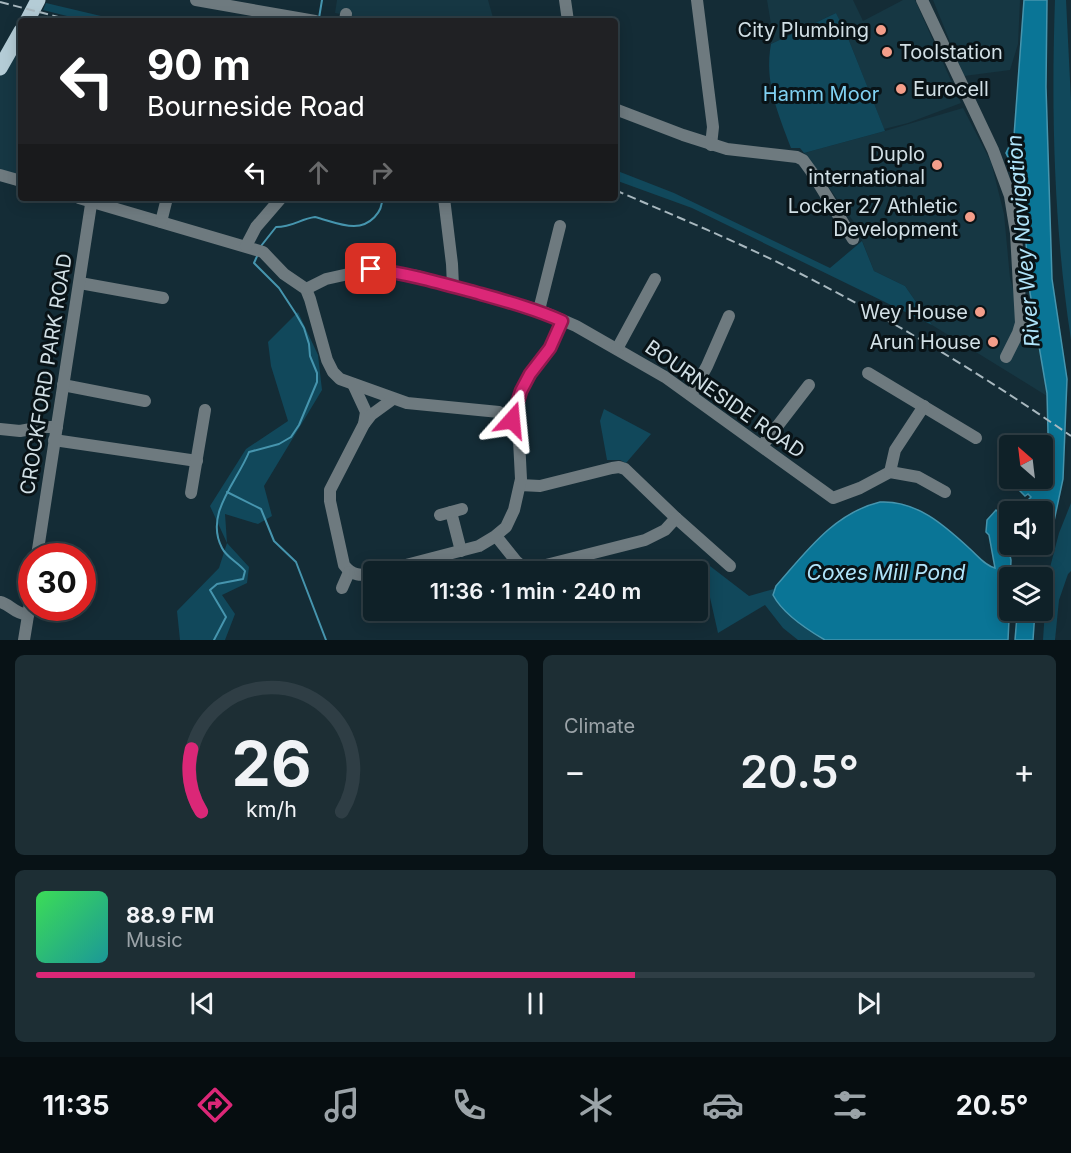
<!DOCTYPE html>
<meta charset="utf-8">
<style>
body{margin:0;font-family:Inter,sans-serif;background:#1d2e34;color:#f1f3f6;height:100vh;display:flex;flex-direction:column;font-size:22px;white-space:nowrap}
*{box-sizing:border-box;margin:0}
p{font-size:20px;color:#9ba3a8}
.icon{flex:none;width:33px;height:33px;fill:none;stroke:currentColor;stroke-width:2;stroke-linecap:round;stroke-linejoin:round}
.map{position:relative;height:640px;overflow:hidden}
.drawer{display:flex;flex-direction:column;gap:15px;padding:15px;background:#081216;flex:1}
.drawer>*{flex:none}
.top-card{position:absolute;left:18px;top:18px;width:600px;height:183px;border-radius:6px;box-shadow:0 3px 15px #0003,0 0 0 2px #2f3e45;background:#202124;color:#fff;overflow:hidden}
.needle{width:39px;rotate:332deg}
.tools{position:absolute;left:999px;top:435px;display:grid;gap:12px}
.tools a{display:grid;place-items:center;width:54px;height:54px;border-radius:6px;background:#0f2128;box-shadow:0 3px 15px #0003,0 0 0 2px #2f3e45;font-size:30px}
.speed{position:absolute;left:18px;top:543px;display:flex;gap:12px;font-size:30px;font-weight:700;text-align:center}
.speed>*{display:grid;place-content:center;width:78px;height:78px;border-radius:50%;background:#0f2128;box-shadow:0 3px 15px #0003,0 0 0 2px #2f3e45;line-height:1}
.speed .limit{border:9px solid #d22;background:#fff;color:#111}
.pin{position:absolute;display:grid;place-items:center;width:51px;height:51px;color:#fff;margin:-26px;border-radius:12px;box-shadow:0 3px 9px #0006}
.me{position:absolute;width:66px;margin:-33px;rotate:18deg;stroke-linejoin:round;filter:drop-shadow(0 0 4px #0008)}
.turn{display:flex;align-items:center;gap:21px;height:126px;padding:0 30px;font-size:27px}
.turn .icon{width:78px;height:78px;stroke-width:2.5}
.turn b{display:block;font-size:42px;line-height:51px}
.lanes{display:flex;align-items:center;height:57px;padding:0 30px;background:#0003;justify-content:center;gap:30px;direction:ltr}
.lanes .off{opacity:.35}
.big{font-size:45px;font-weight:600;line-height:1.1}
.drawer .widget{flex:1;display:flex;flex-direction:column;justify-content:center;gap:9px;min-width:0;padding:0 21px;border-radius:9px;background:#1d2e34}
.drawer .dial{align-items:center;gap:0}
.dial svg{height:156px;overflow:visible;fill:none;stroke:#2f3e45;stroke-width:7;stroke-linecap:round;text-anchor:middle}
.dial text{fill:#f1f3f6;stroke:none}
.song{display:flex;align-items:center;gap:18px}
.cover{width:72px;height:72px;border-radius:9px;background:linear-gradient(135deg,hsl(130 70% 55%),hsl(180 70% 35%))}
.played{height:6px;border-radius:3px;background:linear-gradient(90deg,#db2777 60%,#2f3e45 60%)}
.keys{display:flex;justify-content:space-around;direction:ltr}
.heat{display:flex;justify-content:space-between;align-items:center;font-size:33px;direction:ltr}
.drawer .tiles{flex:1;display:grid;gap:15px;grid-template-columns:1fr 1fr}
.widget:last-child{grid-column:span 2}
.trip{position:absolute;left:363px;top:561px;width:345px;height:60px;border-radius:6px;background:#0f2128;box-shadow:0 3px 15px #0003,0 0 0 2px #2f3e45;font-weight:600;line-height:60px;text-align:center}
.dock{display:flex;height:96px;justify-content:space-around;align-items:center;background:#060d10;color:#9ba3a8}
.dock .icon{width:42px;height:42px}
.dock .current{color:#db2777}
.dock b{font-size:27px;color:#f1f3f6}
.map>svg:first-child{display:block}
</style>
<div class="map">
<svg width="1071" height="640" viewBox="0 0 1071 640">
<rect width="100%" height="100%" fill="#142c36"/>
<g fill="#163743">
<polygon points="337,0 488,0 494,21 379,21 335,13"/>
<polygon points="767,0 853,0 863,21 903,0 915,0 961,103 908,123 884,129 846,33 836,13 771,44 771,24"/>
<polygon points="933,0 1020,0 1018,44 1010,70 964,76"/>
<polygon points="21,40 21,187 0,181 0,63"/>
<polygon points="963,108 991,162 1004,214 1010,278 1014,292 1033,315 1043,365 1047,396 932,325 905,286 874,271 856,225 804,153 885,131"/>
</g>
<g fill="#11485b">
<path d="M1055,0H1066L1071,101V340C1054,228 1051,113 1055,0Z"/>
<polygon points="46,3 122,21 87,21 43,10"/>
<path d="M836,13L846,33L885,131L804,153L800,148H791C778,113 764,82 771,44Z"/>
<polygon points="615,170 674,193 830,268 862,241 874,271 905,286 932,325 692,208 615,180"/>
<polygon points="298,312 318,355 322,390 264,486 272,516 258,524 225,514 227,543 249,567 247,583 222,595 235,614 225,640 180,640 177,611 219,568 227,543 210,506 246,449 288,421 271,366 268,342"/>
<polygon points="604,409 651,434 626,463 620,460 607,460 600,421"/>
<polygon points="1071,503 1071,571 1068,574 1059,600 1055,640 1043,640 1047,579 1059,533"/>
<polygon points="706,563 749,596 774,589 773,595 812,632 825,640 798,640 783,628 765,605 718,633 709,593"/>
</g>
<g fill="#0a7596" stroke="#4695ae" stroke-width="1.5">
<polygon points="1024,0 1047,0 1046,87 1052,279 1067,379 1063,479 1051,535 1044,533 1043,537 1042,512 1026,511 1028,509 1030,511 1035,505 1029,499 1031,497 1028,494 1025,496 1014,485 1020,479 1042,478 1043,452 1047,445 1048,433 1047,393 1029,287 1026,243 1018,190 1014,170 1006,153 1014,136"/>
<path d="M880,502C916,500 944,525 969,548C977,555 984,565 995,568L989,535L986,532L987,520L996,510L1009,522V535L1006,538L1011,560L1009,603L1007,599L1001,604L1009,620L1008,640H825C806,629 783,614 773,595L776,586C806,552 834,513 880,502Z"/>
<polygon points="1014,611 1035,611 1033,640 1015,640 1017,616"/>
</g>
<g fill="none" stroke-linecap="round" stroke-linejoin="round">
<g stroke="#4695ae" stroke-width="2">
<polyline points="319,18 322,0"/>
<path d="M261,246L276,227C293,227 300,219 315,217C327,220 341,226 354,226C370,226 383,212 382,198"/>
<polyline points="227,492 261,509 274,541 296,562 326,640"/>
<path d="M214,640L226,617L210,590L217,584L243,579L245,571C238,562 227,558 222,548C204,514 237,482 249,452L279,444L291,437L299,425L317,382V373L310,356L309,344L304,328L296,314L279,288L254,263L258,254"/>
</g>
<g stroke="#6e7a7f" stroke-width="12">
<polyline points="196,0 315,21"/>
<polyline points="565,0 568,21"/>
<polyline points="697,0 713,127 711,145"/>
<polyline points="922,0 993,150 1010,196 1016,233 1021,323 1018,333 1006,357"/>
<polyline points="345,21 346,14"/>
<polyline points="615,109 683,135 727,149 797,157 803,160 811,171 853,239"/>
<polyline points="0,175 21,181"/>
<polyline points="79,198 263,252 284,274 306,289 310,299 327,360 333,372 340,379 407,403 499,412 512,420 521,391 530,374 550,349 563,321"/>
<polyline points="444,198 452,264 453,286"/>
<polyline points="161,222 167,198"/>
<polyline points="246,246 256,227 281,198"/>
<polyline points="80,283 163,298"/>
<polyline points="306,289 326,279 371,269 417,276 539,310 576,326 665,377 833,498 860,488 890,472 918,477 945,492"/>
<polyline points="539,310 560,226"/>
<polyline points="617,349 655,279"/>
<polyline points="868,373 976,438"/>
<path d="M353,384L366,412L364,424L330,490V501L344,565C352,576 361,576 374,573"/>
<polyline points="63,385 145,401"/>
<polyline points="691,395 707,366 729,316"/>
<polyline points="364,424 371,415 393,399"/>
<polyline points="0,429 20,431 42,427 57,427"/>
<polyline points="54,440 197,461"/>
<polyline points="762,446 809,385"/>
<polyline points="890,472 895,450 924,406"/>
<polyline points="520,485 540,486 612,468 619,467 625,469 676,518 730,566"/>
<polyline points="191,493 205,410"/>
<polyline points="451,512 461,551"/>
<polyline points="440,515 462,509"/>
<polyline points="496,536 516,561 524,568 534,568 645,540 665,530 676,518"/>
<polyline points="37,556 92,198"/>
<polyline points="379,572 479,546 494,537 506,527 514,510 521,479 519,440 512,420"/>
<polyline points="342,588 349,572"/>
<path d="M0,602C10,604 13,613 28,615"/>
<polyline points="24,640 32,591"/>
</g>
<g stroke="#b4ccd6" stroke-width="15">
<polyline points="27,21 38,0"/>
<polyline points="0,68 21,31"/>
</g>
<g stroke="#a8b8bf" stroke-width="2" stroke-dasharray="9 4.5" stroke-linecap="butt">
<polyline points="0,2 74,21"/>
<path d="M615,190C668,213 721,235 773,260C877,311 976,370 1071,436"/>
</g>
</g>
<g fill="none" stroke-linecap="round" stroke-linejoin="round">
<g stroke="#8e194d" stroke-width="15">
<path id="route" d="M371,269C405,273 437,282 470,291C502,300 533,308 562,321L550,348L530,374L521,391L512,420"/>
</g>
<use href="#route" stroke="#db2777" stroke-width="10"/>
</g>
<g fill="#f49e8a" stroke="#091317" stroke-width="2">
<circle cx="881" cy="30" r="6"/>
<circle cx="887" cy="52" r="6"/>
<circle cx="901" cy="89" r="6"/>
<circle cx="937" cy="165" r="6"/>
<circle cx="970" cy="217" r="6"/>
<circle cx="980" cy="312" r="6"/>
<circle cx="993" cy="342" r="6"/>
</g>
<g text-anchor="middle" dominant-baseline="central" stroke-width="6" stroke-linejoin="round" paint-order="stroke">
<g font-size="20" fill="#d1dfe5" stroke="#091317" text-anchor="end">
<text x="869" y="30">City Plumbing</text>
<text x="899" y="52" text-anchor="start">Toolstation</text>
<text x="913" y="89" text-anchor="start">Eurocell</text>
<text x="925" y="154">Duplo<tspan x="925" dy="23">international</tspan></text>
<text x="958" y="206">Locker 27 Athletic<tspan x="958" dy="23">Development</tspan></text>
<text x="968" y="312">Wey House</text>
<text x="981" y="342">Arun House</text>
</g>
<g font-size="20" fill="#80d1f2" stroke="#091317">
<text x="821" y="94">Hamm Moor</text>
</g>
<g font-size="20" fill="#d1dfe5" stroke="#091317">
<text transform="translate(46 374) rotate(-81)">CROCKFORD PARK ROAD</text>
<text transform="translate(725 399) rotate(35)">BOURNESIDE ROAD</text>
</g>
<g font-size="21" font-style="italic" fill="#b0e4fa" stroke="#091317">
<text transform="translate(1023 241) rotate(-95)">River Wey Navigation</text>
<text x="886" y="572">Coxes Mill Pond</text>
</g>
</g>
</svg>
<div class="tools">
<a><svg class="needle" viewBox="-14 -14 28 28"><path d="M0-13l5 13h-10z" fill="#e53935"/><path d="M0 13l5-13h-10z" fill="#9ba3a8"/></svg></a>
<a><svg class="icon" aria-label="sound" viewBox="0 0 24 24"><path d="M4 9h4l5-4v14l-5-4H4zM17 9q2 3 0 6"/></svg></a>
<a><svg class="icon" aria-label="layers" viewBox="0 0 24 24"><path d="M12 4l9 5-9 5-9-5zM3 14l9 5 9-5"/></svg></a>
</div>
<div class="speed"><div class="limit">30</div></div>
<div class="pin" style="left:371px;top:269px;background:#d93025"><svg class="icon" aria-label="arrive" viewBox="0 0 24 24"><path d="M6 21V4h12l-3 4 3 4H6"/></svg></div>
<svg class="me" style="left:512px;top:420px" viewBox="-20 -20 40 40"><path d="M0-17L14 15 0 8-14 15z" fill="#db2777" stroke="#fff" stroke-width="4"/></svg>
<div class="trip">11:36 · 1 min · 240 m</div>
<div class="top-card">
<div class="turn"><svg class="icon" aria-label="left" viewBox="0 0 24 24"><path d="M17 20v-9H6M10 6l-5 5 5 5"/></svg><div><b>90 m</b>Bourneside Road</div></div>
<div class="lanes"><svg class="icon" aria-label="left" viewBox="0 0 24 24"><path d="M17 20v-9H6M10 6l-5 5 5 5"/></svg><svg class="icon off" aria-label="ahead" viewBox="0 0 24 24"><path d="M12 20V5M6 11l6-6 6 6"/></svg><svg class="icon off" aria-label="right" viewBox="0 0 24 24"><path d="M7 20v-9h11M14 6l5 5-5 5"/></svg></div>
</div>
</div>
<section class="drawer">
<div class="tiles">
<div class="widget dial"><svg viewBox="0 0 100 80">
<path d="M14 69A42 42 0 1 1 86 69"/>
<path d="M14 69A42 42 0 0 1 9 37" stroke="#db2777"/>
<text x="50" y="56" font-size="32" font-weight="700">26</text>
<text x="50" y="72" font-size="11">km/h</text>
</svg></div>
<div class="widget"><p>Climate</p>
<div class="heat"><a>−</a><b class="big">20.5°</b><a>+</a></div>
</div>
<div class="widget">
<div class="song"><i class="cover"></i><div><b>88.9 FM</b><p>Music</p></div></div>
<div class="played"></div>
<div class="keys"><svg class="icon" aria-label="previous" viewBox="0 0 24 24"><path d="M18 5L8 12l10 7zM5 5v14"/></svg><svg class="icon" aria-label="pause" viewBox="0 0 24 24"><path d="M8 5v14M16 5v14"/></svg><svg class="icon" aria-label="next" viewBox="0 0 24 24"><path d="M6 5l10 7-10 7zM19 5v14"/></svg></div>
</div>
</div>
</section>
<nav class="dock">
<b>11:35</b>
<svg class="icon current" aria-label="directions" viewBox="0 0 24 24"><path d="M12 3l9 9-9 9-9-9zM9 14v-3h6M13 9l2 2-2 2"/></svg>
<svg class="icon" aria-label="music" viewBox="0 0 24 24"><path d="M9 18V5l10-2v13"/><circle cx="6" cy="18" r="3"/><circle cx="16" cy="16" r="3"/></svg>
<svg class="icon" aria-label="phone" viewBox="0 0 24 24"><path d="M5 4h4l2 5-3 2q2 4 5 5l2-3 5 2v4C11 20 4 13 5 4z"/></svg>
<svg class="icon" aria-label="climate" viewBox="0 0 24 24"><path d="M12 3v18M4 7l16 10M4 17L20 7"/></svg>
<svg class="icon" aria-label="car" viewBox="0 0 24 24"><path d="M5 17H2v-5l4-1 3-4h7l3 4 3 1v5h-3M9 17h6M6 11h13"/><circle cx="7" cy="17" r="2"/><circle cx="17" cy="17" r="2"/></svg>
<svg class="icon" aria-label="filters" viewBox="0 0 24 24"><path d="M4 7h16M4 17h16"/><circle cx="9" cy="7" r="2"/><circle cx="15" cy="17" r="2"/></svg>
<b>20.5°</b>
</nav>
